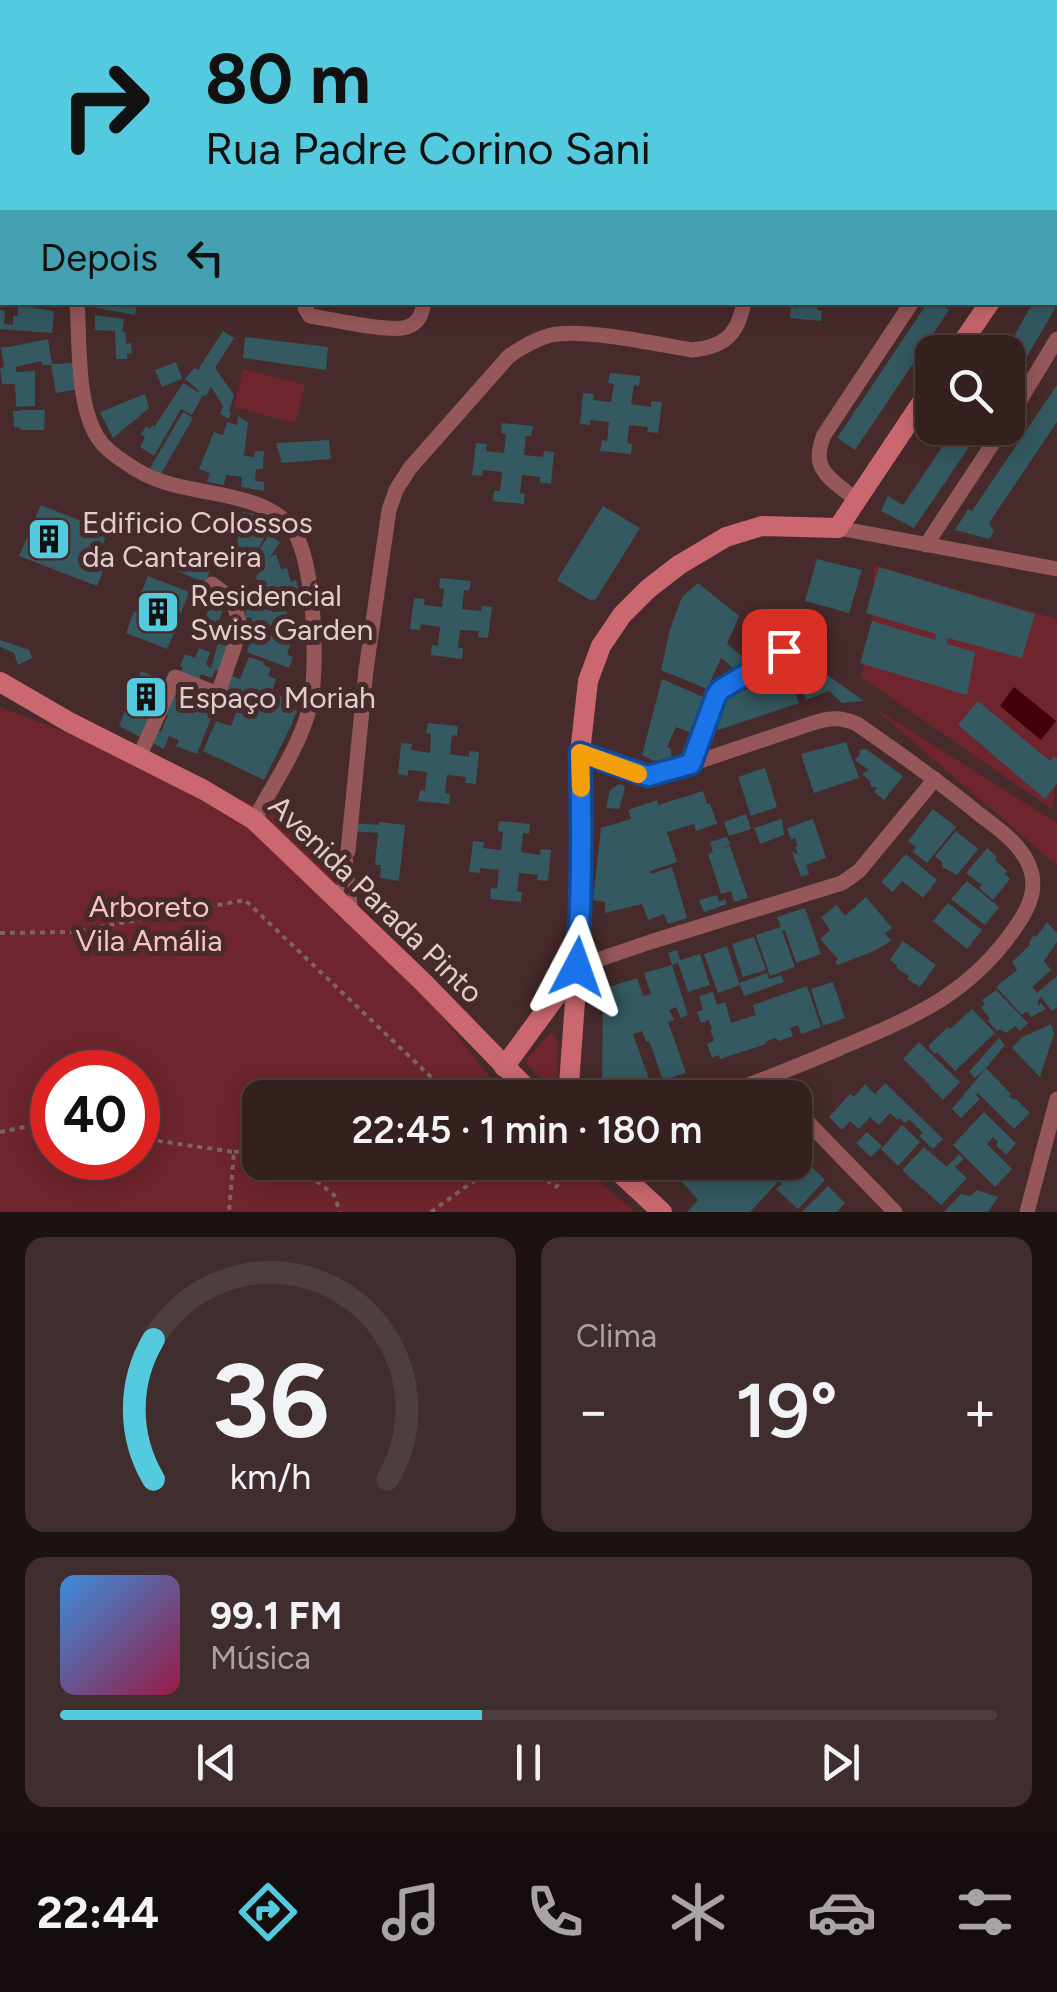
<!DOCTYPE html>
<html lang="pt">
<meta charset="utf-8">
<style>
body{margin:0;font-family:Figtree,sans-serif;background:#402d2d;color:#f1f3f6;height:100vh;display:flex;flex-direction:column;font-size:38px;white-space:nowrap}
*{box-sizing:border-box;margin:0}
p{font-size:32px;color:#aaa3a5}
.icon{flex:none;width:55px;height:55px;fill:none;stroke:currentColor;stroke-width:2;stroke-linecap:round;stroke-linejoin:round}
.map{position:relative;height:1212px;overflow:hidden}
.drawer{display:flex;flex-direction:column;gap:25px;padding:25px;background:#1d1212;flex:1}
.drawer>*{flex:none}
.hud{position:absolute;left:0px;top:0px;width:1058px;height:305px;box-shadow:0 5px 25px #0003,0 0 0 2px #4f3e3e;background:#54cade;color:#111;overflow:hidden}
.buttons{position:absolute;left:915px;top:335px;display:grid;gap:20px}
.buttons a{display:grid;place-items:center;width:110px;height:110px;border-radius:20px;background:#352020;box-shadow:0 5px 25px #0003,0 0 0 2px #4f3e3e;font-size:50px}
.speed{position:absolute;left:30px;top:1050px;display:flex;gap:20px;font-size:50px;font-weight:700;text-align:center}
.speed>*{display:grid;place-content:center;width:130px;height:130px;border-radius:50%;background:#352020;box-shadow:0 5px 25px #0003,0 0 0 2px #4f3e3e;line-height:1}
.speed .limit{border:15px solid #d22;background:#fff;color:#111}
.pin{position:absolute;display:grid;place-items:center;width:85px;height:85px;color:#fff;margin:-42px;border-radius:20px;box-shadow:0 5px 15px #0006}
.me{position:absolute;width:110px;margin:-55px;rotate:4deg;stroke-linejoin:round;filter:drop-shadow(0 0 8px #0008)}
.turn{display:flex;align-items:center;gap:35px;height:210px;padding:0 40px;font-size:45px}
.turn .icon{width:130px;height:130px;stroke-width:2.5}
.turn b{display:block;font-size:70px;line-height:85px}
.then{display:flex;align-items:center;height:95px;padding:0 40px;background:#0003;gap:20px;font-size:38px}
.big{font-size:75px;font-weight:600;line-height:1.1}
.drawer .card{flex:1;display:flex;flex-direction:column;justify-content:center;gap:15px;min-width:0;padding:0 35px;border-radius:20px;background:#402d2d}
.drawer .dial{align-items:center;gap:0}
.dial svg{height:260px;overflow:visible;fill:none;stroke:#4f3e3e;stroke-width:7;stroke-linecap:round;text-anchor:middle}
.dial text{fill:#f1f3f6;stroke:none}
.song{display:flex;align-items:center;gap:30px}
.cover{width:120px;height:120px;border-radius:15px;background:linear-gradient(135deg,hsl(210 70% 55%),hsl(340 70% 35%))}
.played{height:10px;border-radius:5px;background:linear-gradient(90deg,#54cade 45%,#4f3e3e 45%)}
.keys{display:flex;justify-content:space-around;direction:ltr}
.heat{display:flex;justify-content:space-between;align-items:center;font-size:55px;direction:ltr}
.drawer .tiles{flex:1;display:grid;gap:25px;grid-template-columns:1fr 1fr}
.card:last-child{grid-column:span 2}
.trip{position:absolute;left:242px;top:1080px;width:570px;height:100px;border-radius:20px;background:#352020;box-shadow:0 5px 25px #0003,0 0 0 2px #4f3e3e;font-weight:600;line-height:100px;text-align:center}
.dock{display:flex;height:160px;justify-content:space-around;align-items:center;background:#150d0d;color:#aaa3a5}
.dock .icon{width:70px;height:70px}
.dock .selected{color:#54cade}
.dock b{font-size:45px;color:#f1f3f6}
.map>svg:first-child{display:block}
</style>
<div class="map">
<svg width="1057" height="1212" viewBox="0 0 1057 1212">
<rect width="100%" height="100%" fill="#472a2b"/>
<g fill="#6e252d" fill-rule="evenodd">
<polygon points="243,369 305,385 295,423 234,407"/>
<polygon points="874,565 1057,619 1057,766 1053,810 861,677 872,620"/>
<path d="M0,707L285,816L496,1085L509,1097L260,1098V1162L578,1163L635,1212H0ZM52,1072H138V1158H52Z"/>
<polygon points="873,707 1057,823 1057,866"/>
<polygon points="551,1033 555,1035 558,1042 557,1096 526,1063 528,1057"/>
</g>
<polygon fill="#42000c" points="1014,687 1056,721 1041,740 1000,706"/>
<g fill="#345960">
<polygon points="93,302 137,302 135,315 92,307"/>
<polygon points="797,302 818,302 817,310 822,311 821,321 790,318 791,307 797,308"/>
<polygon points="928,302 938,302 949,310 855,450 837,438"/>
<polygon points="1033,302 1057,302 1057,305 1025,360 1007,349"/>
<polygon points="18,305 54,311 52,333 0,329 0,310 5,311 4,324 13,325 13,316 18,316"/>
<polygon points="95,315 124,319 122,332 125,331 126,344 131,343 132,353 127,354 127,359 116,359 115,331 95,330"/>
<polygon points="223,331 234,338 215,368 234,395 229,411 231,412 229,419 220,414 223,406 211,387 206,396 203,395 192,415 181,409 154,456 140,447 145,437 141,434 146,426 150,429 152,425 155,426 183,383 198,392 199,391 185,379 194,368 200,370 199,368"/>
<polygon points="245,337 328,347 326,370 243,358"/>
<polygon points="48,339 52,364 75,363 79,389 56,393 51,365 42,365 41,361 16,367 16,372 35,371 35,406 16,407 15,384 2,384 0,368 4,367 1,347 9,347"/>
<polygon points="176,362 182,379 162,387 155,370"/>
<polygon points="610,373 640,376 639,386 634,385 631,404 651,407 651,401 662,402 658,433 647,432 648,427 629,425 627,443 632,444 631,454 600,451 602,440 607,441 609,422 590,420 590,425 580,424 583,393 594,394 593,400 611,402 614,384 608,383"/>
<polygon points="1057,385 1057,422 989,523 994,531 989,539 955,530 968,509 972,511"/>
<polygon points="145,394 149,408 113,438 100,412"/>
<polygon points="20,410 45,410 44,430 20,430 20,428 14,427 13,411 21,411"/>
<polygon points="183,412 193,418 161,474 150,468"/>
<polygon points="238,416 248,422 244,456 254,457 255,451 264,451 263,469 256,469 255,481 264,482 264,491 241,487 242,477 226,475 224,485 207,482 210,473 199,469 214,432 223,435 227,422 237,425"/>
<polygon points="502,423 533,426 531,436 526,436 524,455 543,457 544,451 554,452 551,484 540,482 540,477 522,475 520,493 525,494 524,504 493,501 494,491 500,491 502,472 483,470 482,476 472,475 476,443 487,444 486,451 504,453 506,434 501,433"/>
<polygon points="955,428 982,428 914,528 881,511 888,496 903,505"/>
<polygon points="329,440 331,459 282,463 276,443"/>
<polygon points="41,505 108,532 98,556 108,559 97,586 19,556"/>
<polygon points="603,506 640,528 596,599 590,600 557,580"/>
<polygon points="243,512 254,514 253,519 258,521 260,517 272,523 257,551 247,546 246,552 236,549"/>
<polygon points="269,535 280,542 270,557 276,554 281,569 287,568 291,582 296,580 300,594 266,603 256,577 264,566 260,562 253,571 247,567"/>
<polygon points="158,550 210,571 205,583 154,561"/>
<polygon points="817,559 862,570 849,613 805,601"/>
<polygon points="879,567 1035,614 1022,658 948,638 947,644 975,652 967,695 860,663 872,621 935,640 936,634 866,613"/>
<polygon points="148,576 189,592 181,613 171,609 165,624 176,628 167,649 126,633 134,611 144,616 150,601 139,597"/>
<polygon points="440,578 471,581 469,591 464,590 462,609 481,611 482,606 492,607 488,638 478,637 479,631 460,630 458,648 463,648 462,659 431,655 432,645 438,646 440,627 421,624 420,630 410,629 414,598 425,599 424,605 442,607 444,589 439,588"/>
<polygon points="698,583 739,616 727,644 752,664 739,673 721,658 707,689 661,670 670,629 682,597"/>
<polygon points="212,598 225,603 216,630 203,626"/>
<polygon points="270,604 272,612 287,611 288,631 273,631 273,626 258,628 257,624 253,625 251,617 246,618 245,609"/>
<polygon points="249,628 291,643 287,654 293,657 289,668 247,652 250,641 245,639"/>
<polygon points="0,640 29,650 32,658 18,665 14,653 0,647"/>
<polygon points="218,643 229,647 223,665 220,664 218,671 215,670 212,678 201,674 198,682 180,675 183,667 180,666 185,654 195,658 199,648 210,652 206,665 211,668"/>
<polygon points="249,657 264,662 263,665 271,668 268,676 276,679 272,692 289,701 287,706 297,711 292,722 293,722 264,780 203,751 216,721 231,726 241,701 230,696 225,711 215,708 197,754 176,746 179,740 169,736 164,749 149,741 155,729 161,732 168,715 164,712 174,685 218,701 221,692 225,694 232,676 240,679"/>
<polygon points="817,668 820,670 864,701 842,703 829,691 806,700 796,676"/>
<polygon points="141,671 167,682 144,739 119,726"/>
<polygon points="789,676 799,703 718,730 715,723 728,695 755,687 756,689"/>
<polygon points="662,679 708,699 692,733 676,727 667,747 670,748 672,757 654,761 642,755"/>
<polygon points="978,701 1050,761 1054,756 1057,759 1057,783 1045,799 958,725"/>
<polygon points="428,723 458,726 457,736 452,735 450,754 469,757 469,751 479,752 476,784 465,783 466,777 447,775 445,793 450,794 449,804 418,801 420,790 425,791 427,772 408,770 408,776 398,774 401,743 412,744 411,750 430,753 431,734 426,733"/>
<polygon points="846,742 859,778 814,793 801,754"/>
<polygon points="866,749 903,776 884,800 874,792 877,787 871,787 870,781 862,774 869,770 855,760 859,756 860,750"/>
<polygon points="765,768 777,807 751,816 738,777"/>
<polygon points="619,784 624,785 625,789 619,809 606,808 610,790"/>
<polygon points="703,791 707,804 710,803 717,824 696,831 694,824 667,832 677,862 650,871 651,874 672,867 687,918 668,924 664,914 648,920 642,904 605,913 605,902 593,900 601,828 631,819 628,810 657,800 658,805"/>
<polygon points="933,809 956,827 927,863 913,852 916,847 908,841"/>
<polygon points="746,814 751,829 729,836 724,822"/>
<polygon points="782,819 784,835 760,844 754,828"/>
<polygon points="813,819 826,858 806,865 809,874 801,877 792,852 798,854 795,847 798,846 795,838 791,840 787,828"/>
<polygon points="499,821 530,824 529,834 523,833 521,852 540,855 541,849 551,850 548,881 537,880 538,875 519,873 517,891 522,892 521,902 490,899 491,888 497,889 499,870 480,868 480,873 469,872 473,841 484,842 483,848 501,850 503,832 498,831"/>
<polygon points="379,822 405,825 399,881 380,878 381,865 375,865 378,833 353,831 354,823 379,825"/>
<polygon points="956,831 978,849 957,875 942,867 942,862 935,856"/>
<polygon points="727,837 730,845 718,849 730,846 748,898 734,902 731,891 721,894 708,854 713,852 710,842"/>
<polygon points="987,848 997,857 995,860 1007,871 1005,874 1010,879 993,900 979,888 982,885 966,873"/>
<polygon points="906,854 937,880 923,898 902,881 893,892 881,882"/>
<polygon points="967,881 999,907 985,925 951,899"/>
<polygon points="717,895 719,902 725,899 727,904 704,912 699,900"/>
<polygon points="866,897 892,928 885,933 891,941 874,951 838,965 835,962 838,959 820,939 830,930 821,917 837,905 845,916"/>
<polygon points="948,903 982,930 967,949 933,921"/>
<polygon points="805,908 821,954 796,963 785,930 782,931 795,967 770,976 756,935 781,927 777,917"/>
<polygon points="1047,922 1057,933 1057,942 1044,961 1051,970 1032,987 1037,993 1057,976 1057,1007 1052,1011 1041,997 1038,1000 1038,1006 1041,1003 1046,1009 1031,1017 1029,1015 1030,1013 1025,1012 1022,1015 996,987 1017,970 1012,962 1030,945 1029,942 1034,935 1036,937"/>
<polygon points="754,937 766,970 743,977 732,944"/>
<polygon points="903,941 936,965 920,987 907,979 909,976 896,968 898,966 890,960"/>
<polygon points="727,946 739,983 767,973 769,979 781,975 784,982 744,996 740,985 718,993 704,954"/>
<polygon points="677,950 680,960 700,954 710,985 688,992 678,963 672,965 668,953"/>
<polygon points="672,965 688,1015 681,1018 676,1007 669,1010 674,1020 668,1022 686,1073 663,1080 649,1041 646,1042 642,1031 633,1034 651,1085 620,1095 602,1087 603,989 637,978 643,996 651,994 644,973"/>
<polygon points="833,982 845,1018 823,1026 811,989"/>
<polygon points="807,986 821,1027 801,1034 798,1025 790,1028 793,1036 779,1041 775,1038 765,1042 766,1044 720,1059 719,1055 712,1058 707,1044 714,1041 710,1029 712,1029 709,1020 701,1023 697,1012 703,1010 699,996 713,992 717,1005 725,1002 731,1023 756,1015 753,1005"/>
<polygon points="996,990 1028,1023 1020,1031 1015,1026 1007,1033 999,1029 997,1031 988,1021 990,1019 981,1007 985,1004 982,1000"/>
<polygon points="972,1009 995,1033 955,1071 937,1052 935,1054 929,1048 929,1045 948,1027 950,1029"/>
<polygon points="1051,1024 1054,1034 1040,1077 1012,1048 1021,1038"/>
<polygon points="999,1038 1005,1045 986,1068 975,1078 969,1072"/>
<polygon points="919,1042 960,1082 943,1100 929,1086 930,1085 903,1059"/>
<polygon points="986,1068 1011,1094 1009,1096 1014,1100 1015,1098 1030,1113 1014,1129 978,1093 976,1095 980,1099 961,1118 952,1109"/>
<polygon points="885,1083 943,1139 933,1149 919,1136 923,1133 909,1119 905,1123 900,1118 898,1120 890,1113 879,1125 870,1117 859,1129 850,1121 842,1130 829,1117 850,1094 854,1097 865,1084 875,1094"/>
<polygon points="984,1112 1016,1143 1006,1155 996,1145 998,1142 993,1137 987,1144 1012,1169 995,1187 953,1145"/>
<polygon points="902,1125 920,1142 898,1166 881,1149"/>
<polygon points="867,1132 882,1146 871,1157 856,1143"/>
<polygon points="924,1147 947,1167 959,1154 964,1159 955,1167 967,1178 941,1205 902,1170"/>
<polygon points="795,1151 825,1180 798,1209 776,1189 782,1184 769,1172 778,1162 795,1162"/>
<polygon points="664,1162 735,1162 753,1178 762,1169 777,1183 750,1212 687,1212 698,1200"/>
<polygon points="828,1186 845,1203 837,1212 802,1212"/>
<polygon points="977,1190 998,1197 988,1212 944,1212 961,1194 970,1196"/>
</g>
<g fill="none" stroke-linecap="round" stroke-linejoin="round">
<g stroke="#7d6464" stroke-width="4" stroke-dasharray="5 5" stroke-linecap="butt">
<polyline points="0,933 73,932 245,900 453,1098"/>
<polyline points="0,1132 39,1124 52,1126"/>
<polyline points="138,1138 234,1152 229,1212"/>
<polyline points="234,1152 260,1150"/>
<polyline points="293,1162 334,1195 340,1212"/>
<polyline points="523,1162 556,1187 577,1162"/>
<polyline points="431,1212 500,1162"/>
</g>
<polyline stroke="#95575a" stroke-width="8" points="339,895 348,851 354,911"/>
<g stroke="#95575a" stroke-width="15">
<polyline points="54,2 56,0"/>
<polyline points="183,2 186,0"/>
<polyline points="1055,6 1057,7"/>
<polyline points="1055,109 1057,108"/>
<polyline points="0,124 2,119"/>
<path d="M77,302C80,342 76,404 98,438C105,449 115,456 126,463C169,494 211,487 256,504C270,509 284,518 293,530C315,561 319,674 309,710C298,749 273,785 254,820"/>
<path d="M305,302V308L310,316C331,319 390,333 407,327C419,323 422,314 424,302"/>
<polyline points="1008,420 1057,339"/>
<path d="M856,500C831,478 809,471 824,435L912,302"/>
<polyline points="838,528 1057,569"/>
<polyline points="926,545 1003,428"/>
<path d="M580,753L648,776L691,764L810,724C828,718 839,716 857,724C899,753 940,782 979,814C997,828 1017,841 1027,861C1039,884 1031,905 1017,925C971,994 914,1017 840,1048C798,1066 756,1083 713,1098"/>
<polyline points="139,757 175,677 218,694 241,627 232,599 212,584"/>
<polyline points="691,764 716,696 720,691 785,651"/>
<path d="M348,851L366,670L389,510L396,490L410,468L509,356C523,347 535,339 551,335C583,328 657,344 692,350C724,347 738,335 744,302"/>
<polyline points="577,967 650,942 842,883 859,871 935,779"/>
<polyline points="765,1079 783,1098"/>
<polyline points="795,1109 895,1212"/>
<polyline points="632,1162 637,1189"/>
<polyline points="1027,1212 1057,1099"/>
</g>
<g stroke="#cb686f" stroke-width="20">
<polyline points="1037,0 1039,2"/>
<polyline points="1055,30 1057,34"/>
<polyline points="1055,202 1057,198"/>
<polyline points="956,352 990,302"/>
<polyline points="0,682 69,722 204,790 254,820 423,982 536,1098"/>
<polyline points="504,1067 576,969"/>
<polyline points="568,1098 581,919 582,829 580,753 588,681 601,646 622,615 648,589 679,565 726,537 762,526 838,528 932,387"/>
<polyline points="608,1162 662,1212"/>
</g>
</g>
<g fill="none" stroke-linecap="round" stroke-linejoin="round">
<g stroke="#114b97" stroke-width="25">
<path id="route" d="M577,967C582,896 582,825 580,753L648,776L691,764L716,696L720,690L784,651"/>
</g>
<use href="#route" stroke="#1a73e8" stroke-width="18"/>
<polyline stroke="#f59e0b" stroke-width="18" points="581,788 580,753 638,774"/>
</g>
<defs>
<g id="building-square" transform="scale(2.25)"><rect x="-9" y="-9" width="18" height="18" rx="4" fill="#54cade" stroke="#472a2b"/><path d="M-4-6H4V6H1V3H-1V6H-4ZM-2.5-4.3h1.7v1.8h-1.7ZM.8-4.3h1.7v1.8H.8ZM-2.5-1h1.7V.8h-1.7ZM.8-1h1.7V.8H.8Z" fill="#111"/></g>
</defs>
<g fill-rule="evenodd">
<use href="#building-square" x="49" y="539"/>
<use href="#building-square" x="158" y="612"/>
<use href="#building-square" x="146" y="697"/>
</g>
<g text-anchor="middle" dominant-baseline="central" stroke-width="10" stroke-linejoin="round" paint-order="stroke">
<g font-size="30" fill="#e1cdcd" stroke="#472a2b" text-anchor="start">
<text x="82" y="522">Edificio Colossos<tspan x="82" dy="34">da Cantareira</tspan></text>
<text x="190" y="595">Residencial<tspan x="190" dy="34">Swiss Garden</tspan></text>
<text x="178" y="697">Espaço Moriah</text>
</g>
<g font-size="30" fill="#e1cdcd" stroke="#472a2b">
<text transform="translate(376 899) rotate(44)">Avenida Parada Pinto</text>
</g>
<g font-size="30" fill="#f8c3c4" stroke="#472a2b">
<text x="149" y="906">Arboreto<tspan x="149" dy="34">Vila Amália</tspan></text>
</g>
</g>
</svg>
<div class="buttons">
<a><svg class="icon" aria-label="search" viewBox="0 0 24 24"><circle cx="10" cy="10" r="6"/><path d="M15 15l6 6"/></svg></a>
</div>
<div class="speed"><div class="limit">40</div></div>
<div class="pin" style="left:784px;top:651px;background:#d93025"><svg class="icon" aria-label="arrive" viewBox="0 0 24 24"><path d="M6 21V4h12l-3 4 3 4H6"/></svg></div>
<svg class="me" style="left:577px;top:967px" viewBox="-20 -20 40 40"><path d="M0-17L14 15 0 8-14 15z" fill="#1a73e8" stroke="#fff" stroke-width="4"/></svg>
<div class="trip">22:45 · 1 min · 180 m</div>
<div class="hud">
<div class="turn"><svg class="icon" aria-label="right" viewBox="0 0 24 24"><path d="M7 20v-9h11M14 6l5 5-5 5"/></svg><div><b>80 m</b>Rua Padre Corino Sani</div></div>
<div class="then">Depois<svg class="icon" aria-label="left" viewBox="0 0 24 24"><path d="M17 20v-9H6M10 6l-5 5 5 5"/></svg></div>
</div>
</div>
<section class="drawer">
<div class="tiles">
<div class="card dial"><svg viewBox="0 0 100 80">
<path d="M14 69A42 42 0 1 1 86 69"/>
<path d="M14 69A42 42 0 0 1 14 26" stroke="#54cade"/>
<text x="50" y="56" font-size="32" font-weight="700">36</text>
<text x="50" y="72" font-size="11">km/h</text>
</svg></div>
<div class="card"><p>Clima</p>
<div class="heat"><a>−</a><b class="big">19°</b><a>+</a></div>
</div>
<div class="card">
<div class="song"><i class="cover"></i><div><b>99.1 FM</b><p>Música</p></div></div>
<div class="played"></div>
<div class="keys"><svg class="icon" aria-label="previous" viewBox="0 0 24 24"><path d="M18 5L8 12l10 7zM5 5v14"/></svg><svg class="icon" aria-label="pause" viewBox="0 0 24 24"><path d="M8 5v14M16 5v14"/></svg><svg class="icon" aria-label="next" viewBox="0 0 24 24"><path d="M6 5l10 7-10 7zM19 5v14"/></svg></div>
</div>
</div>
</section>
<nav class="dock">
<b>22:44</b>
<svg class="icon selected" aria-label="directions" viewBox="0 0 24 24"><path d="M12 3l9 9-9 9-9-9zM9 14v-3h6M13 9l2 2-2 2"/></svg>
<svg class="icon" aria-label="music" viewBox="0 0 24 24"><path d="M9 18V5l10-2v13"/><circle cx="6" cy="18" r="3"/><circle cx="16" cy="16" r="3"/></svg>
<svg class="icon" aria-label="phone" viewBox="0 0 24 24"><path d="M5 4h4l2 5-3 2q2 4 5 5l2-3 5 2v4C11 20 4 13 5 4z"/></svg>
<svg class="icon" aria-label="climate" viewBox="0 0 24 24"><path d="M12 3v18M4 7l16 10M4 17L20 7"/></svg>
<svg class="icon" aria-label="car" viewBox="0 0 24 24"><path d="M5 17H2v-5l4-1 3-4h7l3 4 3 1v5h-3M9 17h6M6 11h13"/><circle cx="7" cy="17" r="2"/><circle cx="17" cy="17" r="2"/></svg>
<svg class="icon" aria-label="filters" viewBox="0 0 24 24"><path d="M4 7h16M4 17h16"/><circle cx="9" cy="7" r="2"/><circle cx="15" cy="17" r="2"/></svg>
</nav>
